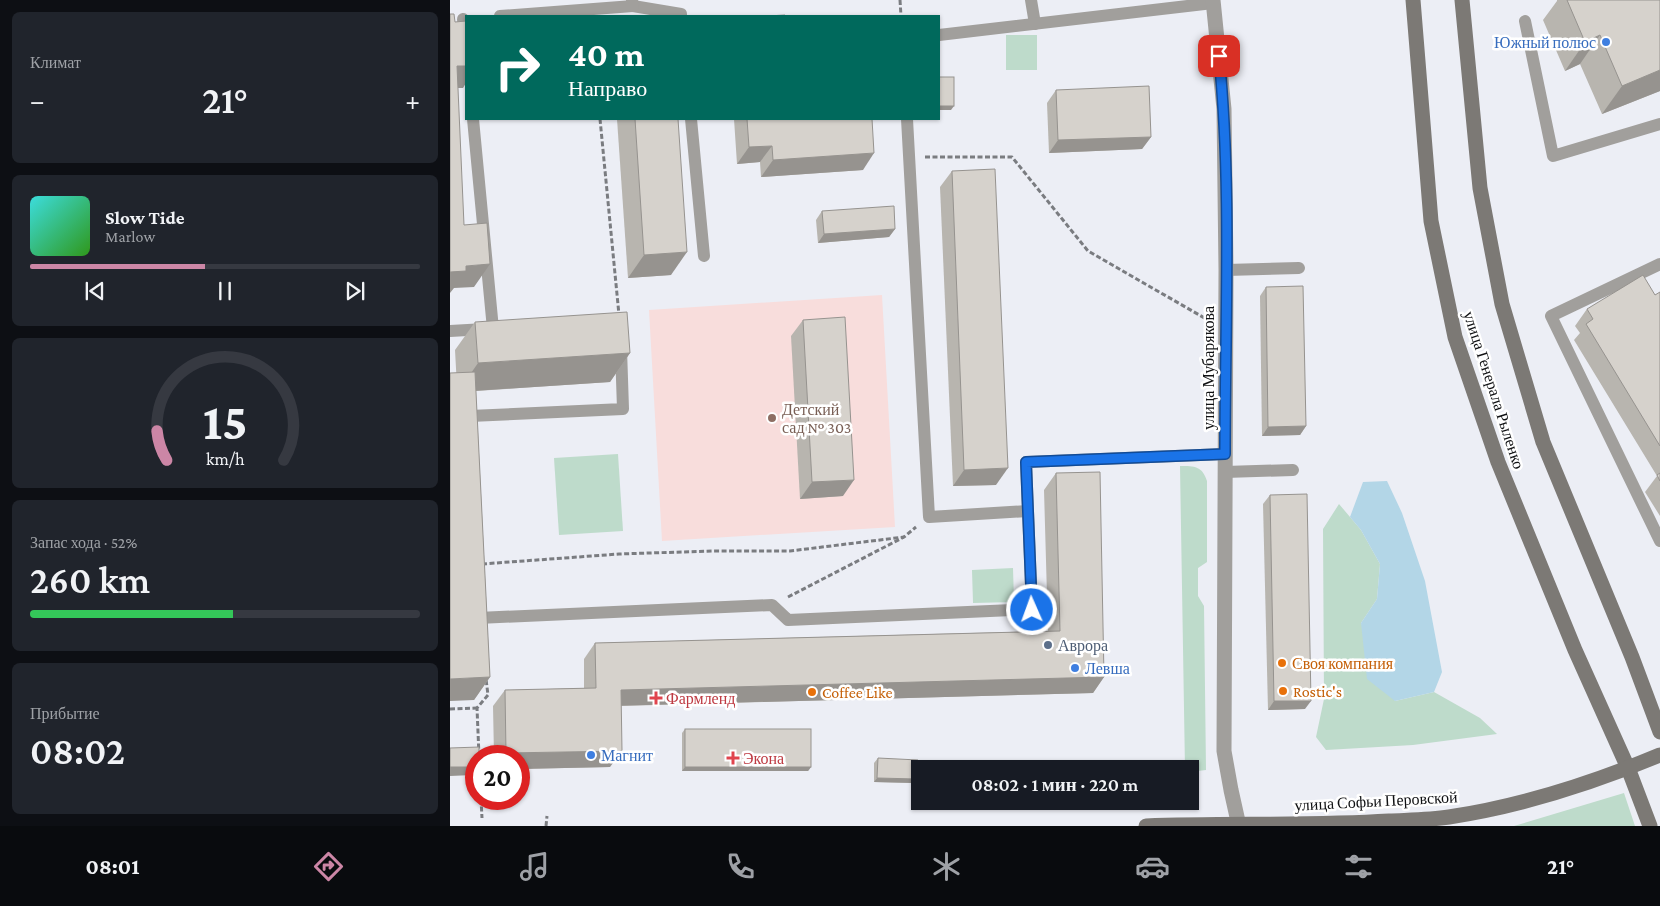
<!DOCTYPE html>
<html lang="ru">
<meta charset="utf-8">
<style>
body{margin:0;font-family:"Crimson Pro",serif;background:#20242c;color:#f1f3f6;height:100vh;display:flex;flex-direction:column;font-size:19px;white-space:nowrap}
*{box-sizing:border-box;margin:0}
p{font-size:16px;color:#9ea1a6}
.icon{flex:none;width:28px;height:28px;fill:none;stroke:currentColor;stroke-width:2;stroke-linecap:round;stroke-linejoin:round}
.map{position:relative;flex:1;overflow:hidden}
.side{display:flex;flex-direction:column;gap:12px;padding:12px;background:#0d0f14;width:450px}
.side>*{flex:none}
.guide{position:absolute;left:15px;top:15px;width:475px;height:105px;border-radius:0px;box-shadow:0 1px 4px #0004;background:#00695c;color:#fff;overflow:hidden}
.speed{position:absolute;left:15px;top:745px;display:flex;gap:10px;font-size:25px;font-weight:700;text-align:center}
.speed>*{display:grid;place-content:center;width:65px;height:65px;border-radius:50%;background:#171b24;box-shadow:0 1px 4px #0004;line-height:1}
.speed .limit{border:8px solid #d22;background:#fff;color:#111}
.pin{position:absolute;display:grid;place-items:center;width:42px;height:42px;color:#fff;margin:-21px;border-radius:10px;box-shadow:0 2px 8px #0006}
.me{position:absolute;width:55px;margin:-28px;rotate:358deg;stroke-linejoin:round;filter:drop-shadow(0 0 4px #0008)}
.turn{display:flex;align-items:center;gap:18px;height:105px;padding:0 20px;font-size:22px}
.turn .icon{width:65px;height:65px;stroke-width:2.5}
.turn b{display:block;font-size:35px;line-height:42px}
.big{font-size:38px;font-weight:600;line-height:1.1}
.side .card{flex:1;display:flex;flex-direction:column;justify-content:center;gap:8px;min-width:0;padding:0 18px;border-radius:8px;background:#20242c}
.side .dial{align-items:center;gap:0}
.dial svg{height:130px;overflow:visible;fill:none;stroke:#363941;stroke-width:7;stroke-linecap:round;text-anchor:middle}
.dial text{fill:#f1f3f6;stroke:none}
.song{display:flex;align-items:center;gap:15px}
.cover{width:60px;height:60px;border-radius:8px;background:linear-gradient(135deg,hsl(180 70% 55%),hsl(110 70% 35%))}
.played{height:5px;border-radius:2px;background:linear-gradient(90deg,#cc86a6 45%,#363941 45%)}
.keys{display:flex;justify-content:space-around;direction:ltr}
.heat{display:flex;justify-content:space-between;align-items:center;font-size:28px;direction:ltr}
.charge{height:8px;border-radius:4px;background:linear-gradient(90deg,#34c759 52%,#363941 0)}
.trip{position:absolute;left:461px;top:760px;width:288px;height:50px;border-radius:0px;background:#171b24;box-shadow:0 1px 4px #0004;font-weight:600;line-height:50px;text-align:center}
.tabs{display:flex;height:80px;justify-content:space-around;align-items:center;background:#090b0e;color:#9ea1a6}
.tabs .icon{width:35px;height:35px}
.tabs .on{color:#cc86a6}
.tabs b{font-size:22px;color:#f1f3f6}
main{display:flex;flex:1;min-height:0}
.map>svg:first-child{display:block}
</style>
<main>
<section class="side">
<div class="card"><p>Климат</p>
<div class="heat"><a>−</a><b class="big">21°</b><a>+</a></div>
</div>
<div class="card">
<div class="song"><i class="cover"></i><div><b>Slow Tide</b><p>Marlow</p></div></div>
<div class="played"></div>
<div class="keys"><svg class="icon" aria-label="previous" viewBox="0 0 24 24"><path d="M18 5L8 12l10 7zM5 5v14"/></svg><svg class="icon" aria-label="pause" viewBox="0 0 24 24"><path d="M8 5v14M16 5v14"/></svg><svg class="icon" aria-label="next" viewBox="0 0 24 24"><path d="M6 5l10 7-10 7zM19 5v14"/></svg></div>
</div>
<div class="card dial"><svg viewBox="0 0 100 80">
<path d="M14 69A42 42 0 1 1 86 69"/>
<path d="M14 69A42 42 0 0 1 8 51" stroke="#cc86a6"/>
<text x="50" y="56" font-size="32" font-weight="700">15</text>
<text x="50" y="72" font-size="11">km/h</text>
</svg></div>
<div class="card"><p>Запас хода · 52%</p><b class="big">260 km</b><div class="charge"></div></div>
<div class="card"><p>Прибытие</p><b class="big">08:02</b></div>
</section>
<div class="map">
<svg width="1210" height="826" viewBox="0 0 1210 826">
<rect width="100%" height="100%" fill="#eceef5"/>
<polygon fill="#f8dddc" points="432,295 445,527 212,541 199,310"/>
<g fill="#bedbcb">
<rect x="556" y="35" width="31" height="35"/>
<polygon points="168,454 173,531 109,535 104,458"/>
<path d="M730,466C745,466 752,466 757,481V562L748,568V596L754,606L756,770L740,772V769H735Z"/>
<polygon points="889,504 911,530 930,564 927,599 911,623 945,701 984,692 1030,718 1047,734 963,745 876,750 866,737 874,699 873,529"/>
<polygon points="563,568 564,602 523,603 522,570"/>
<polygon points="1174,793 1185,826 1064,826"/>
</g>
<polygon fill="#b3d6e7" points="937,481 952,513 975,581 992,672 984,692 945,701 917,679 911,623 927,599 930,564 911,530 900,517 913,482"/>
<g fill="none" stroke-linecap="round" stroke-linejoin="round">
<g stroke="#7a7c80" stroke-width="3" stroke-dasharray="5 2.5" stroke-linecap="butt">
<polyline points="450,0 451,16"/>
<polyline points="150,119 169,315"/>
<polyline points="475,157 562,157 638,251 758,320"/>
<polyline points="32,564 169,554 262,551 340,551 454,537"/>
<polyline points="338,597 454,537 466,527"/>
<polyline points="0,709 27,708"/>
<polyline points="29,756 27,708 38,695 36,679"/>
<polyline points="31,799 32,818"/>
<polyline points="96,826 97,816"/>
</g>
<g stroke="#a19f9c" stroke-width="12">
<polyline points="581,0 585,24"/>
<polyline points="183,6 231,14 231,16"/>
<polyline points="50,16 183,6 182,0"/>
<polyline points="13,19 16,49"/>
<polyline points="1075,21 1103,156 1210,124"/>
<polyline points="489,35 763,3"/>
<polyline points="23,119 43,329"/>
<polyline points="241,119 254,256"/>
<polyline points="457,119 479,517 578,511"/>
<polyline points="1210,264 1101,316 1210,541"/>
<polyline points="776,270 849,268"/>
<polyline points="0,331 35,329"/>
<polyline points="20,424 20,416 173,409 171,349"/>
<polyline points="775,472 843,470"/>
<polyline points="28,612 28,618 322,605 338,620 582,609 576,462 775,454"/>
</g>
<polyline stroke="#a19f9c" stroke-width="15" points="763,0 774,109 776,270 774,751 781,790 789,826"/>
<g stroke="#7c7975" stroke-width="15">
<polyline points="963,0 981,221 1005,337 1048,462 1125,650 1178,768 1200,826"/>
<polyline points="1012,0 1030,188 1052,304 1093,442 1182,657 1210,732"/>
<path d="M696,826C777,823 858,826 939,821C959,820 980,820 999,817C1072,806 1143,783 1210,755"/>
</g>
</g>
<g fill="#b8b5af">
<polygon points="1107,0 1210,0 1210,91 1152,114 1130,64 1115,71 1093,20 1107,1"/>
<polygon points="606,90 701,137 692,149 599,153 597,103"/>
<polygon points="167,119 228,119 221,275 178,278"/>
<polygon points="284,119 422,119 413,170 311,177 310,162 287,164"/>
<polygon points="502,171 546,485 503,486 490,187"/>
<polygon points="372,211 445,229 439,237 368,243 366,220"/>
<polygon points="816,287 856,426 850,435 812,436 810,296"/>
<polygon points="1210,292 1210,516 1195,492 1207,476 1124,340 1130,333 1125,326 1137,309 1205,295"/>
<polygon points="353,320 393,496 350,499 341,336"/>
<polygon points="25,322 180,353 160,382 26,391 40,677 24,700 5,350"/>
<polygon points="606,473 654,677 643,693 171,706 160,767 69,769 69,756 44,756 43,706 55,690 134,688 134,659 145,643 598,631 594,490"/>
<polygon points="820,495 855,709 818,710 813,504"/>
<polygon points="235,729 361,767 358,771 232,771 232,733"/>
<polygon points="428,758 464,783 424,782 424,763"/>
</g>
<g fill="#96938f">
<polygon points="1150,35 1130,64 1115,71 1135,42"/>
<polygon points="7,66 16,66 16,83 13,88 0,88"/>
<polygon points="1210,70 1210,91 1152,114 1172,86"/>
<polygon points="489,106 504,106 501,110 489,110"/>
<polygon points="701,137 692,149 599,153 608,140"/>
<polygon points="322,146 310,162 287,164 299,147"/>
<polygon points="424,153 413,170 311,177 323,160"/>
<polygon points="445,229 439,237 368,243 374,234"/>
<polygon points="237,252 221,275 178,278 194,255"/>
<polygon points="40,264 24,287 4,288 0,293 0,272 16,266"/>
<polygon points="180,353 160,382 8,392 28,363"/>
<polygon points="856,426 850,435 812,436 818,427"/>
<polygon points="558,468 546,485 503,486 514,470"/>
<polygon points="404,480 393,496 350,499 362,482"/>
<polygon points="40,677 24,700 0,701 0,679"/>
<polygon points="654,677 643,693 159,706 171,690"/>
<polygon points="824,701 861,701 855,709 818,710"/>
<polygon points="172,751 160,767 69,769 69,756 54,756 56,753"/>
<polygon points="0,767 26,767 26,771 23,775 0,776"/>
<polygon points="235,767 361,767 358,771 232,771"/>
<polygon points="427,778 467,779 464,783 424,782"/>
</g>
<g fill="#d6d2cc" stroke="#96938f">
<polygon points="1117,0 1210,0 1210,70 1172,86 1150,35 1135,42"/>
<polygon points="0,14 4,14 5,22 16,21 16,66 7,66 14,225 37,223 40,264 16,266 16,271 0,272"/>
<polygon points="335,15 335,16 318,16"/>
<rect x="489" y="77" width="15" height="29"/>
<polygon points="699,86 701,137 608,140 606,90"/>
<polygon points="185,119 228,119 237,252 194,255"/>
<polygon points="297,119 422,119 424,153 323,160 322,146 299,147"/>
<polygon points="545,169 558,468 514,470 502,171"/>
<polygon points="444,206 445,229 374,234 372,211"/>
<polygon points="1193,275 1205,295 1210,292 1210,446 1136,324 1143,319 1137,309"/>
<polygon points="853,286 856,426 818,427 816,287"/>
<polygon points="177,312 180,353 28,363 25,322"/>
<polygon points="395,317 404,480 362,482 353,320"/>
<polygon points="25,372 40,677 0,679 0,373"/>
<polygon points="650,472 654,677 171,690 172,751 56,753 55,690 146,688 145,643 610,631 606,473"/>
<polygon points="1210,473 1210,481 1207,475"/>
<polygon points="857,494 861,701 824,701 820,495"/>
<rect x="235" y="729" width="126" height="38"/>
<polygon points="29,747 29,756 26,756 26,767 0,767 0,748"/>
<polygon points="428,758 468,760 467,779 427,778"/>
</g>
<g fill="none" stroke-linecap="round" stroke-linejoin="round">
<g stroke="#114b97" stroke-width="12">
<path id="route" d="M582,610L576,462L775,454C775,321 782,188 769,56"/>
</g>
<use href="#route" stroke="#1a73e8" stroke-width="9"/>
</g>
<g fill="#3f7fe0" stroke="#fff" stroke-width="2">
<circle cx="1156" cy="42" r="5"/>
<circle cx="625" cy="668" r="5"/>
<circle cx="141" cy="755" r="5"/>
</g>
<circle fill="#8d6e63" stroke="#fff" stroke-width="2" cx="322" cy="418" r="5"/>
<circle fill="#5c6f8a" stroke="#fff" stroke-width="2" cx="598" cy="645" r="5"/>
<g fill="#e8710a" stroke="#fff" stroke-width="2">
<circle cx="832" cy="663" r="5"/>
<circle cx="833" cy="691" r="5"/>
<circle cx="362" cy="692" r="5"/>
</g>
<g fill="#e0444e" stroke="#fff" stroke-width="2">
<path d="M203.5 690.5h5v5h5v5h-5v5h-5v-5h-5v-5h5z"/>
<path d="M280.5 750.5h5v5h5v5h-5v5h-5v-5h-5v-5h5z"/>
</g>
<g text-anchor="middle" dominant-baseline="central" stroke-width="5" stroke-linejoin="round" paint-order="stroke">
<g font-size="16" fill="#366cbe" stroke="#fff" text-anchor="start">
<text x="1146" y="42" text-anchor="end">Южный полюс</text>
<text x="635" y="668">Левша</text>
<text x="151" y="755">Магнит</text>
</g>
<g font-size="16" fill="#101113" stroke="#fff">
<text transform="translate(758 368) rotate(-90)">улица Мубарякова</text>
<text transform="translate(1044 390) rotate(72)">улица Генерала Рыленко</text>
<text transform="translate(926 801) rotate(-3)">улица Софьи Перовской</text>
</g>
<g font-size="16" fill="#785e54" stroke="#fff" text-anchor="start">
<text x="332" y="409">Детский<tspan x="332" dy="18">сад № 303</tspan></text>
</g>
<g font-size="16" fill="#4e5e75" stroke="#fff" text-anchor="start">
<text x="608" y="645">Аврора</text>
</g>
<g font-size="16" fill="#c56008" stroke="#fff" text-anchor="start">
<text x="842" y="663">Своя компания</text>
<text x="843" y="691">Rostic's</text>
<text x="372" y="692">Coffee Like</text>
</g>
<g font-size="16" fill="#be3a42" stroke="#fff" text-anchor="start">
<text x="216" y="698">Фармленд</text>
<text x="293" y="758">Экона</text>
</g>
</g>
</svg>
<div class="speed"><div class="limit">20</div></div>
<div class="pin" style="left:769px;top:56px;background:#d93025"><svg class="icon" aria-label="arrive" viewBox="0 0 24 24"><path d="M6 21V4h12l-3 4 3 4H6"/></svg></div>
<svg class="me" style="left:582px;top:610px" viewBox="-20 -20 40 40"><circle r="17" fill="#1a73e8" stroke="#fff" stroke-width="3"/><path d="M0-11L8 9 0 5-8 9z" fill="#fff"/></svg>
<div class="trip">08:02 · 1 мин · 220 m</div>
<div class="guide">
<div class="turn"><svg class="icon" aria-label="right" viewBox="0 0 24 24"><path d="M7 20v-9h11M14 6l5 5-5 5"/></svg><div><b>40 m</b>Направо</div></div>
</div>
</div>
</main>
<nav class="tabs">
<b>08:01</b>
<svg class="icon on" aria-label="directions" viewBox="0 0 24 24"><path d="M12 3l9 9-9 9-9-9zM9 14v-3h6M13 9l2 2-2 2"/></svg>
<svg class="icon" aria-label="music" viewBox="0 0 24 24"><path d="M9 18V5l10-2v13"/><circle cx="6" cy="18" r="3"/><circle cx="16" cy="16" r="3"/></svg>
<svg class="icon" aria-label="phone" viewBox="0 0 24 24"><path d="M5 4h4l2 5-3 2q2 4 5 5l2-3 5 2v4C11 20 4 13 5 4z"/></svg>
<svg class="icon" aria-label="climate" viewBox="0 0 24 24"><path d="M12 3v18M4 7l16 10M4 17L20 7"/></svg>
<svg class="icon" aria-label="car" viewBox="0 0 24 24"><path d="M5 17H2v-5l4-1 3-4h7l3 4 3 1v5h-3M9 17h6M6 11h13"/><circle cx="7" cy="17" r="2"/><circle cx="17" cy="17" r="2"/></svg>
<svg class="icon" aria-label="filters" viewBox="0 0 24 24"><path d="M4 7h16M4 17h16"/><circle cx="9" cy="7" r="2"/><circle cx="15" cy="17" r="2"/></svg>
<b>21°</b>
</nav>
